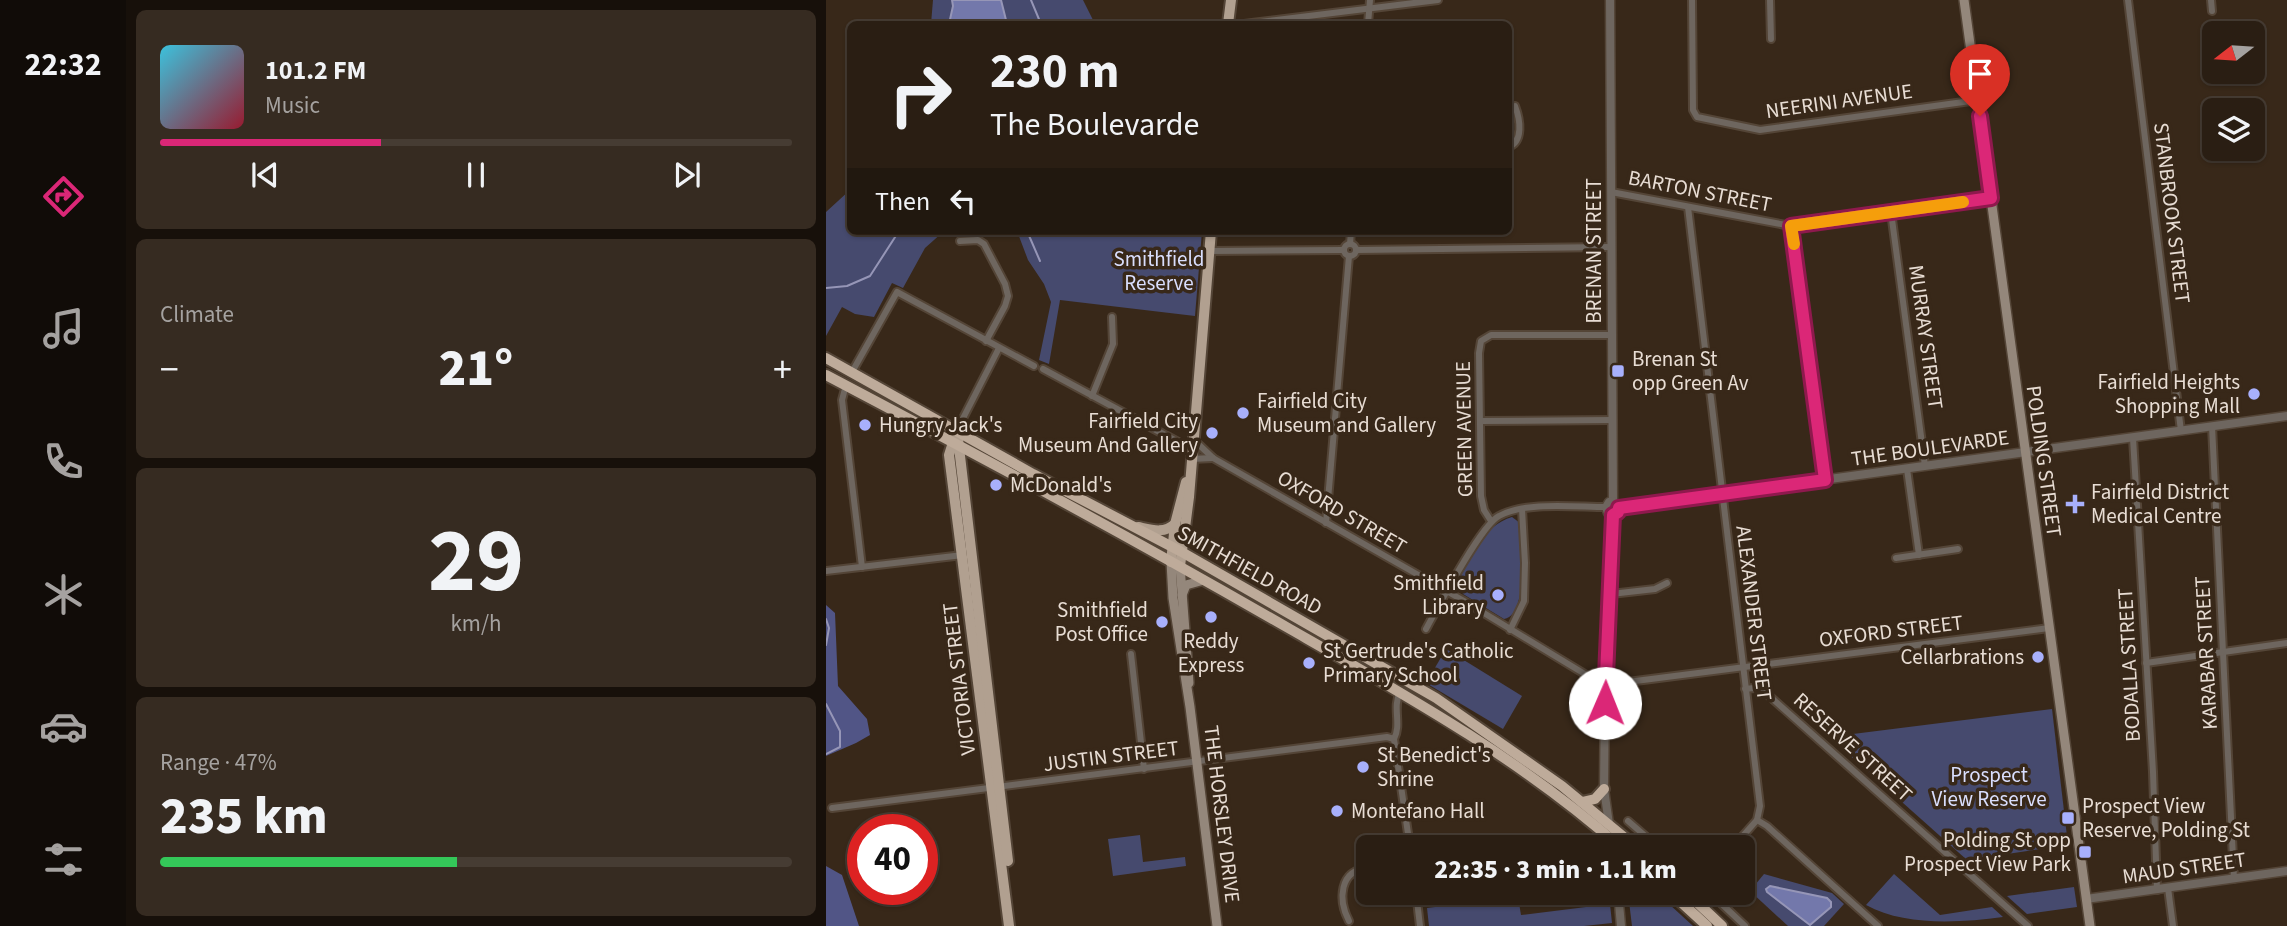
<!DOCTYPE html>
<meta charset="utf-8">
<style>
body{margin:0;font-family:"Source Sans 3",sans-serif;background:#362b21;color:#f1f3f6;height:100vh;display:flex;flex-direction:column;font-size:26px;white-space:nowrap}
*{box-sizing:border-box;margin:0}
p{font-size:23px;color:#a5a2a0}
.icon{flex:none;width:38px;height:38px;fill:none;stroke:currentColor;stroke-width:2;stroke-linecap:round;stroke-linejoin:round}
.map{position:relative;flex:1;overflow:hidden}
.details{display:flex;flex-direction:column;gap:10px;padding:10px;background:#17100a;width:700px}
.details>*{flex:none}
.hud{position:absolute;left:21px;top:21px;width:665px;height:214px;border-radius:10px;box-shadow:0 2px 5px #0004,0 0 0 2px #463c33;background:#2a1e13;color:#f1f3f6;overflow:hidden}
.needle{width:46px;rotate:253deg}
.buttons{position:absolute;left:1376px;top:21px;display:grid;gap:14px}
.buttons a{display:grid;place-items:center;width:63px;height:63px;border-radius:10px;background:#2a1e13;box-shadow:0 2px 5px #0004,0 0 0 2px #463c33;font-size:35px}
.speed{position:absolute;left:21px;top:814px;display:flex;gap:14px;font-size:35px;font-weight:700;text-align:center}
.speed>*{display:grid;place-content:center;width:91px;height:91px;border-radius:50%;background:#2a1e13;box-shadow:0 2px 5px #0004,0 0 0 2px #463c33;line-height:1}
.speed .limit{border:10px solid #d22;background:#fff;color:#111}
.pin{position:absolute;display:grid;place-items:center;width:60px;height:60px;color:#fff;margin:-72px -30px;border-radius:50% 50% 50% 0;rotate:-45deg;box-shadow:0 0 7px #0007}
.pin .icon{rotate:45deg}
.me{position:absolute;width:77px;margin:-38px;rotate:1deg;stroke-linejoin:round;filter:drop-shadow(0 0 5px #0008)}
.turn{display:flex;align-items:center;gap:24px;height:147px;padding:0 28px;font-size:32px}
.turn .icon{width:91px;height:91px;stroke-width:2.5}
.turn b{display:block;font-size:49px;line-height:60px}
.then{display:flex;align-items:center;height:66px;padding:0 28px;background:#0003;gap:14px;font-size:26px}
.big{font-size:52px;font-weight:800;line-height:1.1}
.details .tile{flex:1;display:flex;flex-direction:column;justify-content:center;gap:10px;min-width:0;padding:0 24px;border-radius:10px;background:#362b21}
.details .dial{align-items:center;gap:0}
.dial b{font-size:91px;line-height:1}
.song{display:flex;align-items:center;gap:21px}
.cover{width:84px;height:84px;border-radius:10px;background:linear-gradient(135deg,hsl(190 70% 55%),hsl(350 70% 35%))}
.played{height:7px;border-radius:4px;background:linear-gradient(90deg,#db2777 35%,#463c33 35%)}
.keys{display:flex;justify-content:space-around;direction:ltr}
.heat{display:flex;justify-content:space-between;align-items:center;font-size:38px;direction:ltr}
.charge{height:10px;border-radius:5px;background:linear-gradient(90deg,#34c759 47%,#463c33 0)}
.trip{position:absolute;left:530px;top:835px;width:399px;height:70px;border-radius:10px;background:#2a1e13;box-shadow:0 2px 5px #0004,0 0 0 2px #463c33;font-weight:800;line-height:70px;text-align:center}
main{display:flex;flex:1;min-height:0}
.menu{display:flex;flex-direction:column;width:126px;justify-content:space-around;align-items:center;background:#110c08;color:#a5a2a0}
.menu .icon{width:49px;height:49px}
.menu .active{color:#db2777}
.menu b{font-size:32px;color:#f1f3f6}
.map>svg:first-child{display:block}
</style>
<main>
<nav class="menu">
<b>22:32</b>
<svg class="icon active" aria-label="directions" viewBox="0 0 24 24"><path d="M12 3l9 9-9 9-9-9zM9 14v-3h6M13 9l2 2-2 2"/></svg>
<svg class="icon" aria-label="music" viewBox="0 0 24 24"><path d="M9 18V5l10-2v13"/><circle cx="6" cy="18" r="3"/><circle cx="16" cy="16" r="3"/></svg>
<svg class="icon" aria-label="phone" viewBox="0 0 24 24"><path d="M5 4h4l2 5-3 2q2 4 5 5l2-3 5 2v4C11 20 4 13 5 4z"/></svg>
<svg class="icon" aria-label="climate" viewBox="0 0 24 24"><path d="M12 3v18M4 7l16 10M4 17L20 7"/></svg>
<svg class="icon" aria-label="car" viewBox="0 0 24 24"><path d="M5 17H2v-5l4-1 3-4h7l3 4 3 1v5h-3M9 17h6M6 11h13"/><circle cx="7" cy="17" r="2"/><circle cx="17" cy="17" r="2"/></svg>
<svg class="icon" aria-label="filters" viewBox="0 0 24 24"><path d="M4 7h16M4 17h16"/><circle cx="9" cy="7" r="2"/><circle cx="15" cy="17" r="2"/></svg>
</nav>
<section class="details">
<div class="tile">
<div class="song"><i class="cover"></i><div><b>101.2 FM</b><p>Music</p></div></div>
<div class="played"></div>
<div class="keys"><svg class="icon" aria-label="previous" viewBox="0 0 24 24"><path d="M18 5L8 12l10 7zM5 5v14"/></svg><svg class="icon" aria-label="pause" viewBox="0 0 24 24"><path d="M8 5v14M16 5v14"/></svg><svg class="icon" aria-label="next" viewBox="0 0 24 24"><path d="M6 5l10 7-10 7zM19 5v14"/></svg></div>
</div>
<div class="tile"><p>Climate</p>
<div class="heat"><a>−</a><b class="big">21°</b><a>+</a></div>
</div>
<div class="tile dial"><b>29</b><p>km/h</p></div>
<div class="tile"><p>Range · 47%</p><b class="big">235 km</b><div class="charge"></div></div>
</section>
<div class="map">
<svg width="1461" height="926" viewBox="0 0 1461 926">
<rect width="100%" height="100%" fill="#382819"/>
<g fill="#464a6e">
<polygon points="107,0 257,0 269,24 105,24"/>
<polygon points="24,190 24,231 131,231 125,236 117,232 99,248 77,288 66,283 48,317 29,314 16,307 0,336 0,212"/>
<polygon points="191,231 376,231 369,316 234,300 223,364 213,360 225,302 218,284 202,260"/>
<path d="M686,517L694,523C697,542 702,616 678,619L637,594L631,584C641,559 658,525 686,517Z"/>
<polygon points="620,649 696,696 677,729 600,683"/>
<polygon points="1226,709 1242,845 1141,860 1003,737"/>
<polygon points="314,835 317,862 359,857 360,866 287,876 282,839"/>
<polygon points="938,874 1006,893 1018,904 998,926 962,926 924,891"/>
<path d="M1068,874L1114,915L1166,907L1177,917C1132,923 1078,926 1040,905Z"/>
<polygon points="1248,887 1251,907 1201,914 1181,896"/>
<polygon points="692,893 727,893 692,897 695,915 784,904 786,923 758,926 603,926 601,908 692,897"/>
<polygon points="802,893 831,893 867,926 806,926"/>
</g>
<g fill="#515586">
<polygon points="0,605 9,613 12,686 41,719 44,735 30,743 0,756"/>
<polygon points="0,866 16,875 33,926 0,926"/>
</g>
<g fill="#7378ab" stroke="#9696b7" stroke-width="2">
<polygon points="126,0 175,0 181,24 123,24 127,6"/>
<polygon points="944,886 1001,898 1005,902 1005,907 984,925 941,892 940,889"/>
</g>
<g fill="none" stroke-linecap="round" stroke-linejoin="round">
<g stroke="#9696b7" stroke-width="2">
<polyline points="205,0 215,24"/>
<polyline points="201,231 214,261"/>
<polyline points="0,288 21,286 44,276 73,231"/>
<polyline points="0,619 3,628 0,645"/>
<polyline points="0,704 14,731 14,747 0,754"/>
</g>
<g stroke="#544537" stroke-width="10">
<g id="minor">
<polyline points="866,0 867,110 871,117 934,130 1152,100"/>
<polyline points="944,0 945,39"/>
<polyline points="1302,0 1355,431"/>
<polyline points="1385,0 1386,11"/>
<polyline points="418,24 612,0"/>
<polyline points="542,24 544,0"/>
<path d="M682,147C698,142 694,119 689,106"/>
<polyline points="785,192 965,226 1165,198"/>
<polyline points="862,207 934,806 931,820 907,847"/>
<polyline points="1065,212 1099,466"/>
<polyline points="965,226 999,480"/>
<polyline points="134,241 152,240 158,244 179,284 182,296 179,306 160,341"/>
<circle cx="524" cy="250" r="6"/>
<polyline points="524,244 525,231"/>
<polyline points="530,250 785,247"/>
<polyline points="384,251 517,250"/>
<polyline points="217,369 354,443 367,446"/>
<polyline points="26,372 71,292 208,366"/>
<polyline points="20,385 16,400 36,567"/>
<polyline points="266,396 287,344 286,317"/>
<polyline points="654,421 786,420"/>
<polyline points="1386,426 1408,879"/>
<polyline points="131,430 173,348"/>
<polyline points="1307,438 1327,772 1331,890"/>
<polyline points="369,441 387,458 638,601 772,682"/>
<polyline points="365,459 387,458"/>
<polyline points="1081,469 1093,555"/>
<polyline points="665,521 658,510 655,496 653,353 655,341 665,335 786,335"/>
<polyline points="500,523 523,256"/>
<polyline points="1070,558 1132,549"/>
<polyline points="0,571 137,555"/>
<polyline points="785,594 829,589 841,583"/>
<path d="M600,629C612,607 655,525 673,516C700,501 749,507 780,507"/>
<polyline points="684,630 698,601 699,563 696,509"/>
<polyline points="305,654 318,769"/>
<polyline points="1320,663 1461,643"/>
<polyline points="786,684 1223,628"/>
<polyline points="919,689 928,688 940,693 1202,926"/>
<path d="M574,692C566,708 576,724 568,739L584,847"/>
<polyline points="6,808 561,737 568,739"/>
<polyline points="931,820 941,826 1052,926"/>
<polyline points="802,821 832,847"/>
<polyline points="1342,888 1347,926"/>
<polyline points="590,892 594,926"/>
<polyline points="883,892 919,926"/>
<path d="M523,921C512,900 513,870 542,868"/>
</g>
</g>
<g stroke="#544537" stroke-width="11">
<g id="tertiary">
<polyline points="784,0 787,501"/>
<polyline points="793,508 1461,416"/>
<polyline points="787,515 782,513 780,507 783,502 787,501"/>
<polyline points="780,676 787,515"/>
<polyline points="779,691 778,789 783,824"/>
<polyline points="779,691 773,687 774,678 780,676"/>
<polyline points="779,691 784,688 785,680 780,676"/>
<polyline points="792,892 795,926"/>
<polyline points="1260,899 1461,871"/>
</g>
</g>
<g stroke="#544537" stroke-width="12">
<g id="secondary">
<polyline points="1138,0 1264,926"/>
<polyline points="345,562 347,598 364,707 391,926"/>
<polyline points="354,566 363,683"/>
<polyline points="356,595 360,585 378,580"/>
</g>
</g>
<g stroke="#544537" stroke-width="14">
<g id="primary">
<polyline points="402,24 405,0"/>
<polyline points="131,430 123,455 183,926"/>
<polyline points="132,439 182,861"/>
<path d="M312,527C326,530 338,534 349,524"/>
<polyline points="345,562 349,524 360,482"/>
<polyline points="354,566 363,497 385,231"/>
</g>
</g>
<g stroke="#544537" stroke-width="14">
<g id="trunk">
<polyline points="0,358 207,474 354,551 610,698 736,786 810,847"/>
<path d="M0,375C156,457 311,541 464,629C578,694 695,759 794,847"/>
<polyline points="756,802 769,799 778,789"/>
<polyline points="844,892 881,926"/>
<polyline points="860,892 896,926"/>
</g>
</g>
<use href="#minor" stroke="#6e665f" stroke-width="6"/>
<use href="#tertiary" stroke="#6e665f" stroke-width="8"/>
<use href="#secondary" stroke="#94877b" stroke-width="9"/>
<use href="#primary" stroke="#b1a090" stroke-width="10"/>
<use href="#trunk" stroke="#beab9a" stroke-width="10"/>
</g>
<g fill="none" stroke-linecap="round" stroke-linejoin="round">
<g stroke="#8e194d" stroke-width="18">
<polyline id="route" points="779,703 779,691 784,688 785,680 780,676 787,515 792,512 793,508 999,480 965,226 1165,198 1154,116"/>
</g>
<use href="#route" stroke="#db2777" stroke-width="12"/>
<polyline stroke="#f59e0b" stroke-width="12" points="968,244 965,226 1137,202"/>
</g>
<g fill="#a8b0fc" stroke="#382819" stroke-width="2.5">
<rect x="785" y="364" width="14" height="14" rx="3.5"/>
<circle cx="1428" cy="394" r="7"/>
<circle cx="417" cy="413" r="7"/>
<circle cx="39" cy="425" r="7"/>
<circle cx="386" cy="433" r="7"/>
<circle cx="170" cy="485" r="7"/>
<path d="M1245.5 493.5h7v7h7v7h-7v7h-7v-7h-7v-7h7z"/>
<circle cx="672" cy="595" r="7"/>
<circle cx="385" cy="617" r="7"/>
<circle cx="336" cy="622" r="7"/>
<circle cx="1212" cy="657" r="7"/>
<circle cx="483" cy="663" r="7"/>
<circle cx="537" cy="767" r="7"/>
<circle cx="511" cy="811" r="7"/>
<rect x="1235" y="811" width="14" height="14" rx="3.5"/>
<rect x="1252" y="845" width="14" height="14" rx="3.5"/>
</g>
<g text-anchor="middle" dominant-baseline="central" stroke-width="7" stroke-linejoin="round" paint-order="stroke">
<g font-size="21" fill="#e8ddd4" stroke="#382819">
<text transform="translate(1013 101) rotate(-8)">NEERINI AVENUE</text>
<text transform="translate(874 191) rotate(11)">BARTON STREET</text>
<text transform="translate(1346 213) rotate(83)">STANBROOK STREET</text>
<text transform="translate(768 251) rotate(-90)">BRENAN STREET</text>
<text transform="translate(1100 337) rotate(82)">MURRAY STREET</text>
<text transform="translate(638 429) rotate(-91)">GREEN AVENUE</text>
<text transform="translate(1104 448) rotate(-8)">THE BOULEVARDE</text>
<text transform="translate(1218 461) rotate(82)">POLDING STREET</text>
<text transform="translate(516 512) rotate(30)">OXFORD STREET</text>
<text transform="translate(424 570) rotate(29)">SMITHFIELD ROAD</text>
<text transform="translate(928 613) rotate(83)">ALEXANDER STREET</text>
<text transform="translate(1065 631) rotate(-7)">OXFORD STREET</text>
<text transform="translate(1380 653) rotate(-93)">KARABAR STREET</text>
<text transform="translate(1303 665) rotate(-93)">BODALLA STREET</text>
<text transform="translate(133 679) rotate(-97)">VICTORIA STREET</text>
<text transform="translate(1027 747) rotate(42)">RESERVE STREET</text>
<text transform="translate(285 756) rotate(-7)">JUSTIN STREET</text>
<text transform="translate(396 814) rotate(83)">THE HORSLEY DRIVE</text>
<text transform="translate(1358 868) rotate(-8)">MAUD STREET</text>
</g>
<g font-size="21" fill="#d9defd" stroke="#382819">
<text x="333" y="259">Smithfield<tspan x="333" dy="24">Reserve</tspan></text>
<text x="1163" y="775">Prospect<tspan x="1163" dy="24">View Reserve</tspan></text>
</g>
<g font-size="21" fill="#e8ddd4" stroke="#382819" text-anchor="start">
<text x="806" y="359">Brenan St<tspan x="806" dy="24">opp Green Av</tspan></text>
<text x="1414" y="382" text-anchor="end">Fairfield Heights<tspan x="1414" dy="24">Shopping Mall</tspan></text>
<text x="431" y="401">Fairfield City<tspan x="431" dy="24">Museum and Gallery</tspan></text>
<text x="372" y="421" text-anchor="end">Fairfield City<tspan x="372" dy="24">Museum And Gallery</tspan></text>
<text x="53" y="425">Hungry Jack's</text>
<text x="184" y="485">McDonald's</text>
<text x="1265" y="492">Fairfield District<tspan x="1265" dy="24">Medical Centre</tspan></text>
<text x="658" y="583" text-anchor="end">Smithfield<tspan x="658" dy="24">Library</tspan></text>
<text x="322" y="610" text-anchor="end">Smithfield<tspan x="322" dy="24">Post Office</tspan></text>
<text x="385" y="641" text-anchor="middle">Reddy<tspan x="385" dy="24">Express</tspan></text>
<text x="497" y="651">St Gertrude's Catholic<tspan x="497" dy="24">Primary School</tspan></text>
<text x="1198" y="657" text-anchor="end">Cellarbrations</text>
<text x="551" y="755">St Benedict's<tspan x="551" dy="24">Shrine</tspan></text>
<text x="1256" y="806">Prospect View<tspan x="1256" dy="24">Reserve, Polding St</tspan></text>
<text x="525" y="811">Montefano Hall</text>
<text x="1245" y="840" text-anchor="end">Polding St opp<tspan x="1245" dy="24">Prospect View Park</tspan></text>
</g>
</g>
</svg>
<div class="buttons">
<a><svg class="needle" viewBox="-14 -14 28 28"><path d="M0-13l5 13h-10z" fill="#e53935"/><path d="M0 13l5-13h-10z" fill="#a5a2a0"/></svg></a>
<a><svg class="icon" aria-label="layers" viewBox="0 0 24 24"><path d="M12 4l9 5-9 5-9-5zM3 14l9 5 9-5"/></svg></a>
</div>
<div class="speed"><div class="limit">40</div></div>
<div class="pin" style="left:1154px;top:116px;background:#d93025"><svg class="icon" aria-label="arrive" viewBox="0 0 24 24"><path d="M6 21V4h12l-3 4 3 4H6"/></svg></div>
<svg class="me" style="left:779px;top:703px" viewBox="-20 -20 40 40"><circle r="19" fill="#fff"/><path d="M0-13L10 11 0 6-10 11z" fill="#db2777"/></svg>
<div class="trip">22:35 · 3 min · 1.1 km</div>
<div class="hud">
<div class="turn"><svg class="icon" aria-label="right" viewBox="0 0 24 24"><path d="M7 20v-9h11M14 6l5 5-5 5"/></svg><div><b>230 m</b>The Boulevarde</div></div>
<div class="then">Then<svg class="icon" aria-label="left" viewBox="0 0 24 24"><path d="M17 20v-9H6M10 6l-5 5 5 5"/></svg></div>
</div>
</div>
</main>
